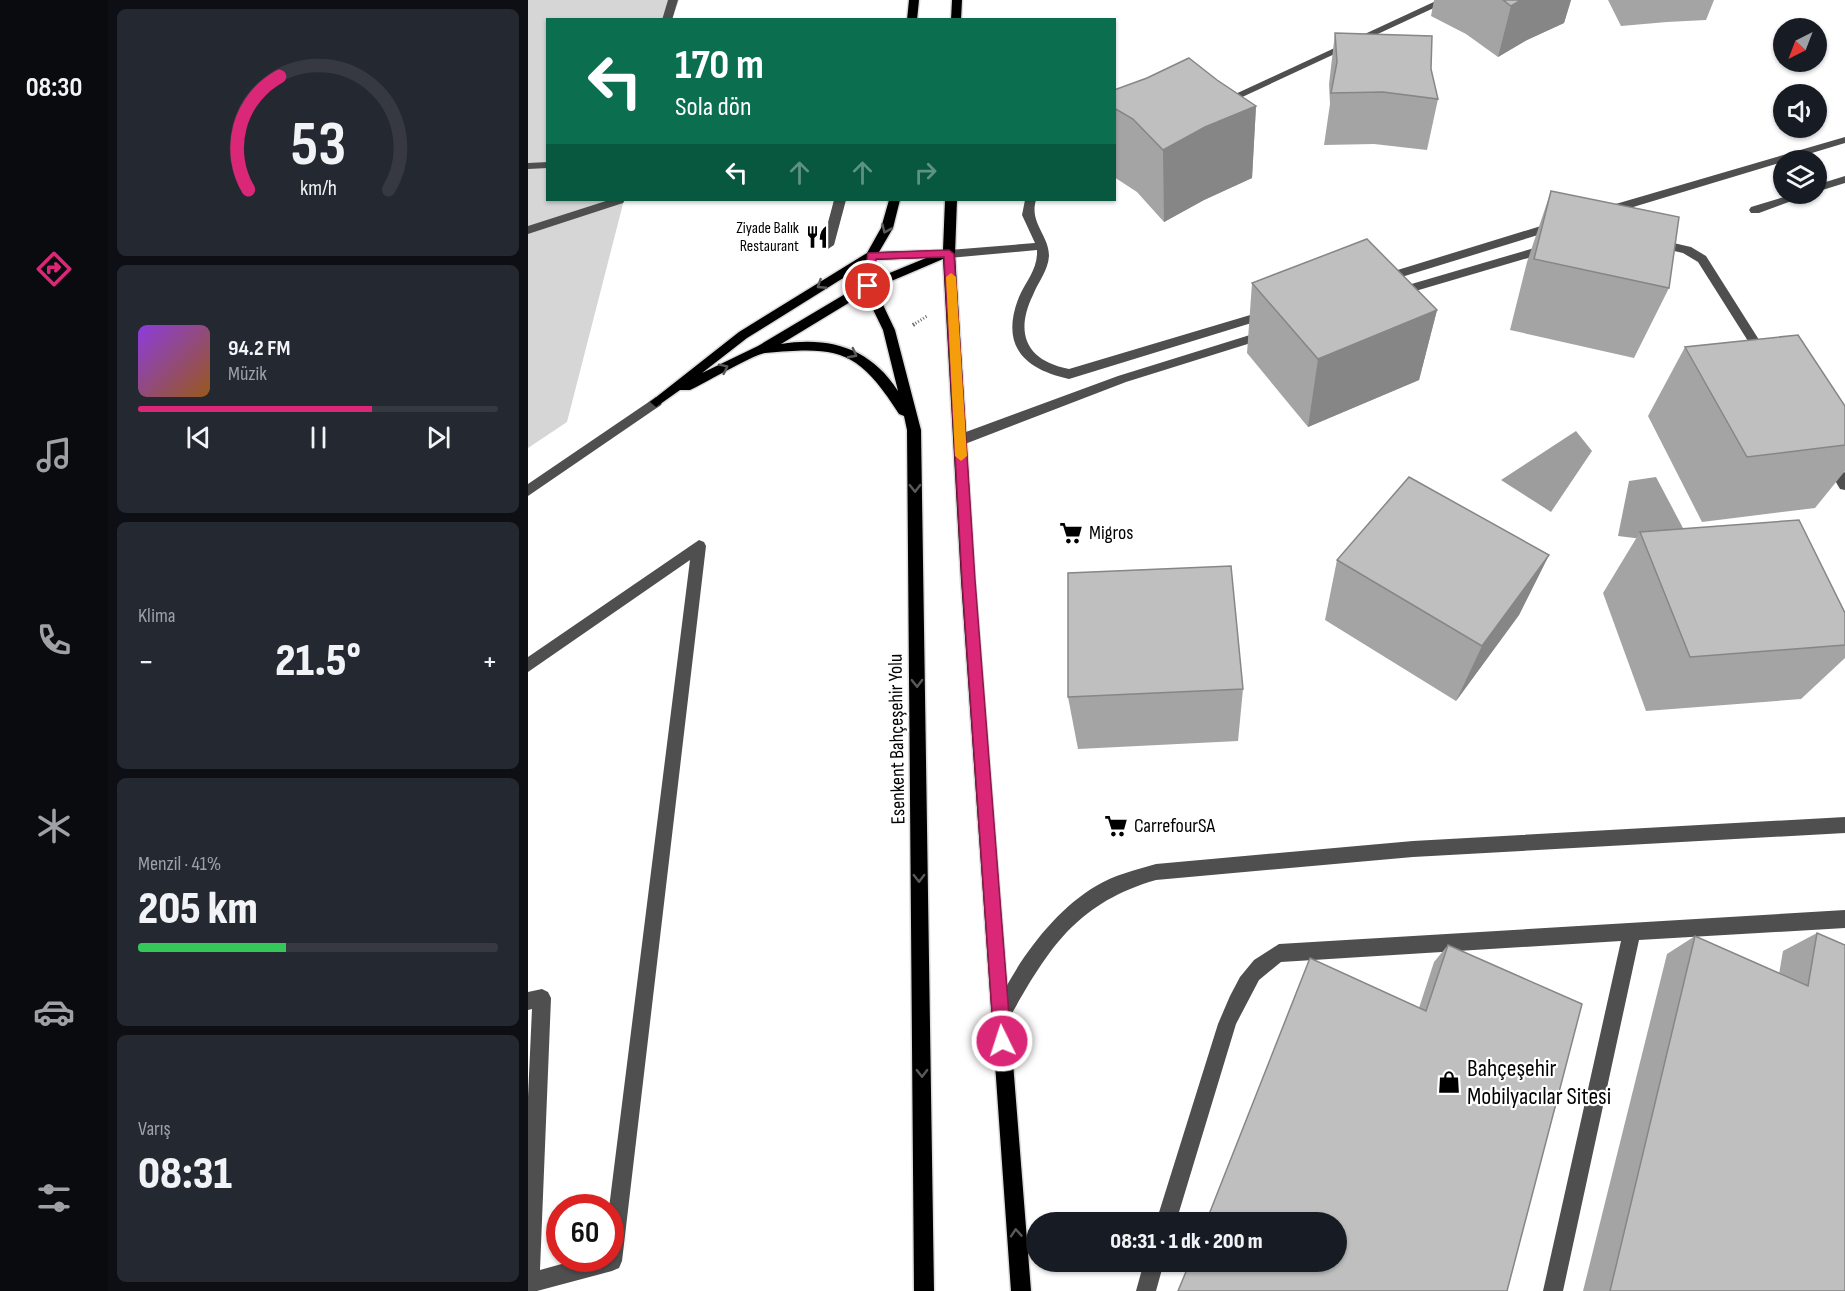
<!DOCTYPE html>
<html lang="tr">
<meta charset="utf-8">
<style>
body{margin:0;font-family:"Sofia Sans Condensed",sans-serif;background:#242831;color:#f1f3f6;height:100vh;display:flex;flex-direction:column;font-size:22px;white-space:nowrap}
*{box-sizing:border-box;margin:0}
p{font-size:20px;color:#9ea1a6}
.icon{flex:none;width:33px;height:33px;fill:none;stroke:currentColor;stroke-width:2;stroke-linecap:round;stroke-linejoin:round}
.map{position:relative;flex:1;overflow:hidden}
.drawer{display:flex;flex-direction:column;gap:9px;padding:9px;background:#0d0f14;width:420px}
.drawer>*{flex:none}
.guide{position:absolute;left:18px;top:18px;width:570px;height:183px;border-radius:0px;box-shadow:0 2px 4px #0004;background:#0b6e4f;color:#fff;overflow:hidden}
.needle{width:39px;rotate:222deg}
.buttons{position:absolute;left:1245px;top:18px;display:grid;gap:12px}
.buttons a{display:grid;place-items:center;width:54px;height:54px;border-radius:50%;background:#171b24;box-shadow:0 2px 4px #0004;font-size:30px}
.speed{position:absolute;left:18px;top:1194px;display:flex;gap:12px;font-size:30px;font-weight:700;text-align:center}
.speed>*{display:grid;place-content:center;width:78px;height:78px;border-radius:50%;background:#171b24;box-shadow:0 2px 4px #0004;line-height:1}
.speed .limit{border:9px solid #d22;background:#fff;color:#111}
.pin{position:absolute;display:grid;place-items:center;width:51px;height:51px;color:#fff;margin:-26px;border:3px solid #fff;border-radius:50%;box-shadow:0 2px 6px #0007}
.me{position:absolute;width:66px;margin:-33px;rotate:356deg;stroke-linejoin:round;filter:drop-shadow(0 0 4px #0008)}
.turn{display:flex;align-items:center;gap:21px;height:126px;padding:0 30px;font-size:27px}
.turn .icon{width:78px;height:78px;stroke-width:2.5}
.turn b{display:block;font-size:42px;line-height:51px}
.lanes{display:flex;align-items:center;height:57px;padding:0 30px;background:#0003;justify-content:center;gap:30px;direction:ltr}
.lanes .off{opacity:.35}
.big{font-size:45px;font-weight:800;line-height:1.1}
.drawer .tile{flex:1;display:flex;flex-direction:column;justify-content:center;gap:9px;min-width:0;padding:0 21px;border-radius:9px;background:#242831}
.drawer .dial{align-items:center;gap:0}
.dial svg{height:156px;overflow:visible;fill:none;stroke:#363941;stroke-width:7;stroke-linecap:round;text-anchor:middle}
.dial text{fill:#f1f3f6;stroke:none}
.song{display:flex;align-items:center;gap:18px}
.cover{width:72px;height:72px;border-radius:9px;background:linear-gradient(135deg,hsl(270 70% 55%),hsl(30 70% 35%))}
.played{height:6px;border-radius:3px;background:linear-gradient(90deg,#db2777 65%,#363941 65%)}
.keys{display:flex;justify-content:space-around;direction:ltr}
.heat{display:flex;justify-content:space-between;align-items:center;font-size:33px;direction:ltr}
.charge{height:9px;border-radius:4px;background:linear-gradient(90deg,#34c759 41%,#363941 0)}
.trip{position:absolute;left:498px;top:1212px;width:321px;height:60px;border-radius:30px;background:#171b24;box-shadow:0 2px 4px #0004;font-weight:800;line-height:60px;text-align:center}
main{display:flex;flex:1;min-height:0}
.dock{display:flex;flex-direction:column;width:108px;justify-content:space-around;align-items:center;background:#090b0e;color:#9ea1a6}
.dock .icon{width:42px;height:42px}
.dock .active{color:#db2777}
.dock b{font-size:27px;color:#f1f3f6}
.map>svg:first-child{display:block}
</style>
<main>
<nav class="dock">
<b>08:30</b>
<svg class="icon active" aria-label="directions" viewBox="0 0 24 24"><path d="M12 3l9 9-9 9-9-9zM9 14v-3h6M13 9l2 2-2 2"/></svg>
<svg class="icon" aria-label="music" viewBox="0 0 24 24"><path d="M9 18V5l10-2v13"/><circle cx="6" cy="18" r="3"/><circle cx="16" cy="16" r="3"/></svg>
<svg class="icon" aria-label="phone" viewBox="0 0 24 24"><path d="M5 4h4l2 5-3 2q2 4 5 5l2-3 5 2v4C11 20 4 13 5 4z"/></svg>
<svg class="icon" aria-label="climate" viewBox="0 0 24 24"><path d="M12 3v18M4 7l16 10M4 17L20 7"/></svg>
<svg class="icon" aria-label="car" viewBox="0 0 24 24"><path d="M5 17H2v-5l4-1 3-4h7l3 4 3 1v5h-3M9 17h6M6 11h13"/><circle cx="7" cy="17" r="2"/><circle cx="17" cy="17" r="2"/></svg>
<svg class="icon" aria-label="filters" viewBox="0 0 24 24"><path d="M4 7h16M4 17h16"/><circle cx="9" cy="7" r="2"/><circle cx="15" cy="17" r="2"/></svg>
</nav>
<section class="drawer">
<div class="tile dial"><svg viewBox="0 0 100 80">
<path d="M14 69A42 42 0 1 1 86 69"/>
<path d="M14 69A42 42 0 0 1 30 11" stroke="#db2777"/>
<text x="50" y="56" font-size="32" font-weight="700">53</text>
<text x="50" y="72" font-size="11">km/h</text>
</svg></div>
<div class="tile">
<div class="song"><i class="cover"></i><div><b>94.2 FM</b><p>Müzik</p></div></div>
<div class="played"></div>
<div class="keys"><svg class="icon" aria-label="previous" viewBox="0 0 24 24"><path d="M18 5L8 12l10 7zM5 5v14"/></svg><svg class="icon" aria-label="pause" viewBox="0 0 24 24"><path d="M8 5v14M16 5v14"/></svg><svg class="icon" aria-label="next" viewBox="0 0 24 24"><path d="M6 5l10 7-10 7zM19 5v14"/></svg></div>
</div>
<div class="tile"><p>Klima</p>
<div class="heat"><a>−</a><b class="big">21.5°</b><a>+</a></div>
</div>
<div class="tile"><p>Menzil · 41%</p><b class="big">205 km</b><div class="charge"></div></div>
<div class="tile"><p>Varış</p><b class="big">08:31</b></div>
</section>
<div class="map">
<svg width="1317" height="1291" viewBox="0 0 1317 1291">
<rect width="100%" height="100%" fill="#fff"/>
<polygon fill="#d6d6d6" points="0,0 151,0 144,19 20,20 20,200 96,200 39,422 0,448"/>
<g fill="#9d9d9d">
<polygon points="1048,431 1064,451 1023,512 973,480"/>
<polygon points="1128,477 1164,545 1090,536 1101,481"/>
</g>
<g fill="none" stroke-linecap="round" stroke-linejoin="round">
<g stroke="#dbdbdb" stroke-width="3">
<g id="major">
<polygon points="381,0 391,0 389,20 379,20"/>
<polygon points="424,0 434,0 433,20 423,20"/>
<path d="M361,200H372L365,228L351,252L415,250L417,200H429L427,254L447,580L503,1291H483L433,580L415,259L347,288L367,330L393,430L406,1291H386L379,430L376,416L371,414C330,349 310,346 237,353C226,354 175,384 162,390H152L128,407L122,402L211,332L339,253L353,228ZM398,258L347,279L348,260ZM336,265L334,284L230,346L174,373L219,338ZM337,293L355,330L370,391C343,348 301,336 253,344Z"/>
</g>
</g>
<polyline stroke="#717171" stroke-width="3" stroke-dasharray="1 2" stroke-linecap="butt" points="385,325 399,316"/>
<polyline stroke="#717171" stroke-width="4" stroke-dasharray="1.5 3" stroke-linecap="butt" points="385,325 388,323"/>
<g fill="#4f4f4f" fill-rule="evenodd">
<polygon points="140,0 150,0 144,20 134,20"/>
<polygon points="910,0 923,0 697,105 688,103"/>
<polygon points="1317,137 1317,143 1082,214 1078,215 1072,211 1074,208"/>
<polygon points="20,162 20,168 0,169 0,163"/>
<polygon points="1317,176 1317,183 1288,192 1288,185"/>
<polygon points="1266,194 1282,194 1231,213 1223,213 1221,210 1223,207"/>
<polygon points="81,200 97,200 95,203 0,234 0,226"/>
<polygon points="306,200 318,200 306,245 300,249 294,245"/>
<path d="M497,200H508C501,223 521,235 521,256C520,271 510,282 505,295C486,334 499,361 541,369L739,310L745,314L743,317L541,379C495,369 472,345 491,297C498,281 510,269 509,250L421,258L415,254L421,250L507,243L494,215Z"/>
<polygon points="1029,221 1033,222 1033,228 854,283 848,279 850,276"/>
<polygon points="1128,239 1163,247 1178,256 1240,354 1242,357 1240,360 1232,360 1170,262 1155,253 1124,246 1122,243"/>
<polygon points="1020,244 1024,245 1024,251 867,297 861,293 863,290"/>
<polygon points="738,330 742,331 744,334 742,337 598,382 437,444 432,445 425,440 427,436 590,376"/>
<polygon points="128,397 134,402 133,405 0,496 0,484"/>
<polygon points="1302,455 1307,456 1317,473 1317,490 1312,489 1295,460"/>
<polygon points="171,540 176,542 178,546 94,1261 91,1268 84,1271 9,1291 0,1291 0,1097 4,1009 0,1010 0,992 14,989 20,992 23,998 12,1270 55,1258 82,1258 82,1208 81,1208 162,560 0,672 0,657"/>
<path d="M1317,817V833L885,857L628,880C545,904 518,953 478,1024L472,1027L466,1024L463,1018C483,970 522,913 568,886C586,875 607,870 628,864L885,841Z"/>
<polygon points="1317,910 1317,928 1111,940 1035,1291 1015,1291 1093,941 753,962 731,980 708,1024 648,1222 628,1222 690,1024 702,996 712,977 726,960 751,944"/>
<polygon points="616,1262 636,1262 628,1291 608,1291"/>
</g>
<use href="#major" fill="#000" fill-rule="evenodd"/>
</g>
<g fill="#a4a4a4">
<polygon points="906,0 1043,0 1036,23 999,40 970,57 938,34 903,16"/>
<polygon points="1080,0 1186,0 1178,20 1139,22 1093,26"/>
<polygon points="807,33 903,69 910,99 899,150 846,144 796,145 802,104 801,84"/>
<polygon points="689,80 728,106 724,178 676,200 636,222 609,192 586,177 586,90"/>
<polygon points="1023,191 1141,288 1106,358 982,330 999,262"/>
<polygon points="724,283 909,310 891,380 780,427 719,353"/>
<polygon points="1157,347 1317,406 1317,471 1287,508 1174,522 1120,416"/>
<polygon points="1112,532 1317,613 1317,658 1273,699 1118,711 1075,593"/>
<polygon points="1021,555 991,615 928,701 797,620 809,560"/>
<polygon points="715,689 710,741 550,749 540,697"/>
<polygon points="1289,933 1317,1291 1055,1291 1139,954 1167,936 1251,974 1255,951"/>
<polygon points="920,945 979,1291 891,1008 906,962"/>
</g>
<g fill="#868686">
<polygon points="993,0 1043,0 1036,23 999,40 970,57 983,6"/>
<polygon points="728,106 724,178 676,200 636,222 635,150 677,127"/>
<polygon points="909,310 891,380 780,427 790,359"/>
<polygon points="1021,555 991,615 928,701 954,646"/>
</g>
<g fill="#bfbfbf" stroke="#868686" stroke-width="1.5">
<polygon points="975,0 993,0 983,6"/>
<polygon points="807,33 904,36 903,69 910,99 855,92 803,93 809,62"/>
<polygon points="661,58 689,80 728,106 677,127 635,150 605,119 586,108 586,90 619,78"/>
<polygon points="1023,191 1151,217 1141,288 1006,259"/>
<polygon points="839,239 909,310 790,359 724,283"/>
<polygon points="1270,335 1317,406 1317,445 1219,457 1157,347"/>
<polygon points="881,477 1021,555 954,646 809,560"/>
<polygon points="1271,520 1317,613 1317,645 1162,657 1112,532"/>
<polygon points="703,566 715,689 540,697 540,573"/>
<polygon points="1289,933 1317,945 1317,1291 1082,1291 1167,936 1280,986"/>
<polygon points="920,945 1054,1004 979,1291 650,1291 662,1262 808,1262 808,1222 678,1222 782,958 898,1011"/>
</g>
<defs><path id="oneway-chevron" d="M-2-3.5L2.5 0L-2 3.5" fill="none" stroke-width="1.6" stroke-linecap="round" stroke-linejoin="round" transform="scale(1.5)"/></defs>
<g stroke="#595959">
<use href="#oneway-chevron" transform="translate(358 229) rotate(114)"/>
<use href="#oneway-chevron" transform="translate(293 285) rotate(147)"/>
<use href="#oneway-chevron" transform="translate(325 354) rotate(28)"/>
<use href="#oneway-chevron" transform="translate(196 368) rotate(-26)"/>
<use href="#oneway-chevron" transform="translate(387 488) rotate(89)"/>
<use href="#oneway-chevron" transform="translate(389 683) rotate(89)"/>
<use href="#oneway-chevron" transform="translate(391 878) rotate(89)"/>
<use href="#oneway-chevron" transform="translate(394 1073) rotate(89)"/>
<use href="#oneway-chevron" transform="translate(488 1233) rotate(-94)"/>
</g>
<polygon fill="#db2777" stroke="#8e194d" stroke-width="1.5" points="421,250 426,254 447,580 483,1041 480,1047 474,1049 468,1047 466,1041 434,580 416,257 348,259 346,286 340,290 335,286 340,253"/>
<polygon fill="#f59e0b" points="423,273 428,277 439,456 433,461 427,456 418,277"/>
<defs>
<g id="restaurant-bare" transform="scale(1.8)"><path d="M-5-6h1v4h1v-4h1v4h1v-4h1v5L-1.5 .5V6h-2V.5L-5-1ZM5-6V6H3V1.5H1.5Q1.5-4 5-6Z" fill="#000" stroke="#fff" stroke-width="2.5" paint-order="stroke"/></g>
<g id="supermarket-bare" transform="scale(1.8)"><path d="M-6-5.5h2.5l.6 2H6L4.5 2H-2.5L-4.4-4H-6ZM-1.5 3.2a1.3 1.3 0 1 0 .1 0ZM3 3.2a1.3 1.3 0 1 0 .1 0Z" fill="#000" stroke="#fff" stroke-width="2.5" paint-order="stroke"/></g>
<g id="shop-bare" transform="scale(1.8)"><path d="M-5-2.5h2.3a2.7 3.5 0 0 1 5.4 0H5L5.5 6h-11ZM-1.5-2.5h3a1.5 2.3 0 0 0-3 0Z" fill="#000" stroke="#fff" stroke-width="2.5" paint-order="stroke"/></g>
</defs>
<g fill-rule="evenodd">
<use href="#restaurant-bare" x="289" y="237"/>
<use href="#supermarket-bare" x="543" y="533"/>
<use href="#supermarket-bare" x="588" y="826"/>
<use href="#shop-bare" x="921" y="1082"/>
</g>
<g text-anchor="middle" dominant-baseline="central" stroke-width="4.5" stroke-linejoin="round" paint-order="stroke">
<g font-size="16" fill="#000" stroke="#fff" text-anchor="end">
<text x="271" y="228">Ziyade Balık<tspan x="271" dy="18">Restaurant</tspan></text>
</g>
<g font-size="20" fill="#000" stroke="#fff" text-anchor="start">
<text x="561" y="533">Migros</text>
<text x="606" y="826">CarrefourSA</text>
</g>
<g font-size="20" fill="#000" stroke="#fff">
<text transform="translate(369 739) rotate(-91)">Esenkent Bahçeşehir Yolu</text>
</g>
<g font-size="24" fill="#000" stroke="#fff" text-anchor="start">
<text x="939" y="1068">Bahçeşehir<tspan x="939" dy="28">Mobilyacılar Sitesi</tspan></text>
</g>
</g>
</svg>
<div class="buttons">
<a><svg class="needle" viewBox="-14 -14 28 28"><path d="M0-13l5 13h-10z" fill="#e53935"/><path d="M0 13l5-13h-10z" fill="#9ea1a6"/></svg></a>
<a><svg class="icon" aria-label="sound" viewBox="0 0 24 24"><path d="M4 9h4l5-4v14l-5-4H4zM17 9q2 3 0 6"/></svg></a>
<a><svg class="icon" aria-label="layers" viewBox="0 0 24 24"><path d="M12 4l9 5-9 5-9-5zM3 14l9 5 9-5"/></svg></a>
</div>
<div class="speed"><div class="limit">60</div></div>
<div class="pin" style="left:340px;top:286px;background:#d93025"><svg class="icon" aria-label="arrive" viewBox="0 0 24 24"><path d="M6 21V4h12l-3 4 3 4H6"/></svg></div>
<svg class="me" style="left:474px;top:1041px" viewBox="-20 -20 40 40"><circle r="17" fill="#db2777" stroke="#fff" stroke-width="3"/><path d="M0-11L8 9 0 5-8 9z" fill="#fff"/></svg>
<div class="trip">08:31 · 1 dk · 200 m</div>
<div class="guide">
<div class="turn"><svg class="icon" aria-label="left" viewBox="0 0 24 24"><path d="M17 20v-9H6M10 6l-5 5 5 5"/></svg><div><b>170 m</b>Sola dön</div></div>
<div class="lanes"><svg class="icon" aria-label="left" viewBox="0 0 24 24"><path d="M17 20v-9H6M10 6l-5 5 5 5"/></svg><svg class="icon off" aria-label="ahead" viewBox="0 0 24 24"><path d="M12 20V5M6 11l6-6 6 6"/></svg><svg class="icon off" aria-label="ahead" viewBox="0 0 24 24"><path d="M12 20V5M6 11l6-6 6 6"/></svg><svg class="icon off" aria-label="right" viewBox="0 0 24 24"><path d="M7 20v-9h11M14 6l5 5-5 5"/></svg></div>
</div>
</div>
</main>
